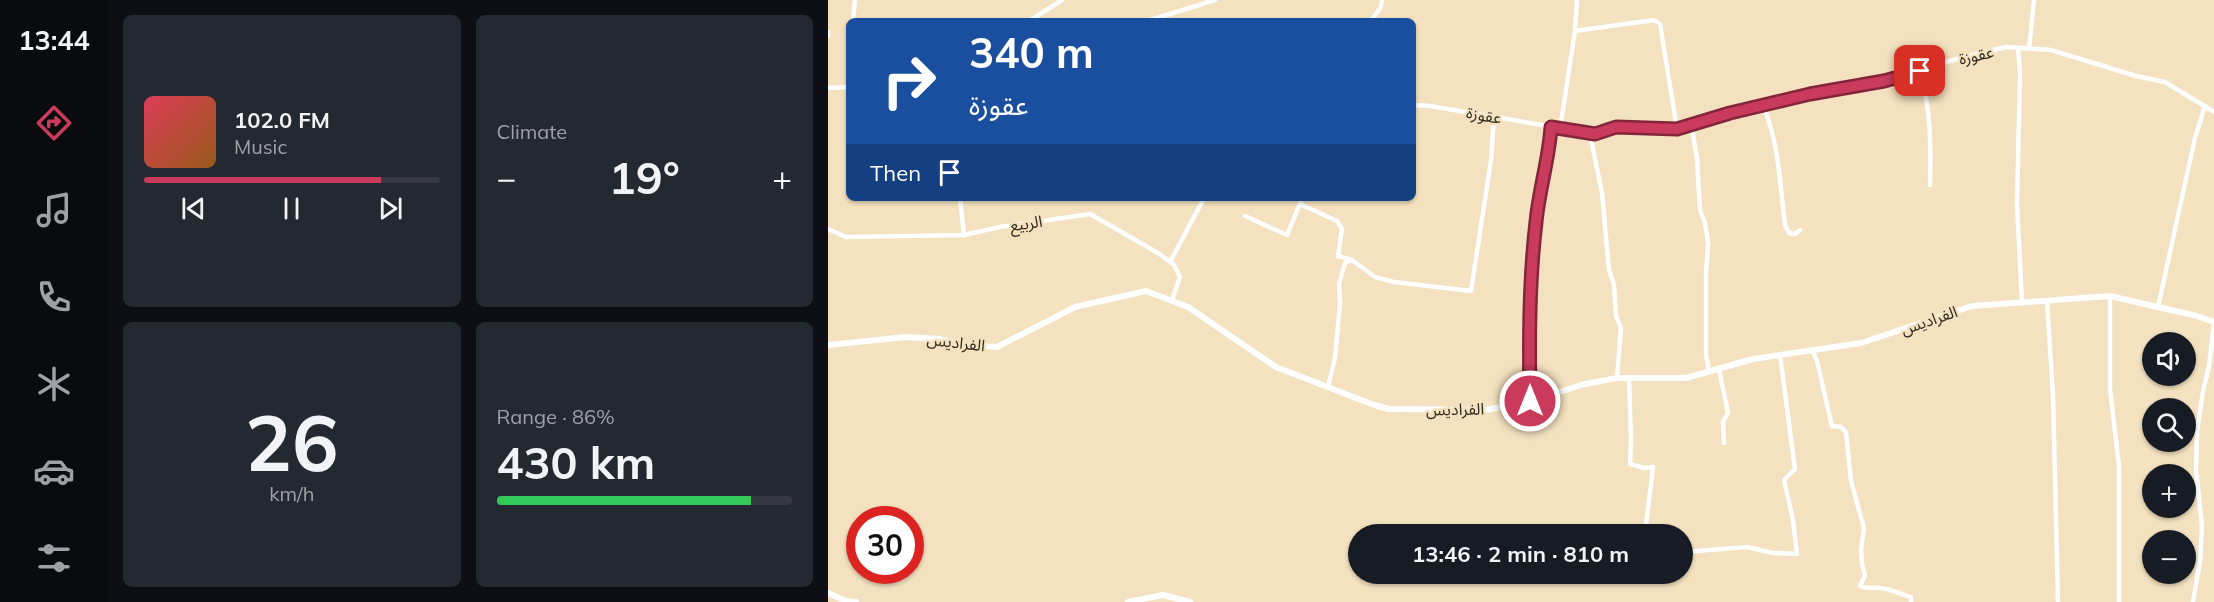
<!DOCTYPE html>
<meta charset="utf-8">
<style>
body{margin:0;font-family:Mulish,"Noto Sans Arabic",sans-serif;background:#242831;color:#f1f3f6;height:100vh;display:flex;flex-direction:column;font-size:22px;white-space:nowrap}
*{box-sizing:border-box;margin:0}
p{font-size:20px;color:#9ea1a6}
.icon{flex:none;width:33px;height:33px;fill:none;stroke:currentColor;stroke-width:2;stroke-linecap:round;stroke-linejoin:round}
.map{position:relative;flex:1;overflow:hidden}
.panel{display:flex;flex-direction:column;gap:15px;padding:15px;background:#0d0f14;width:720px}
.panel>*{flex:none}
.hud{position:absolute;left:18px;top:18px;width:570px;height:183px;border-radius:9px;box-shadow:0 2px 4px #0004;background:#1a4fa0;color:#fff;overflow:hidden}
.tools{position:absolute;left:1314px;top:332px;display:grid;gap:12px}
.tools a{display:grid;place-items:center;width:54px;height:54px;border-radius:50%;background:#171b24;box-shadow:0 2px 4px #0004;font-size:30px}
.speed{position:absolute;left:18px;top:506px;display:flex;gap:12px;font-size:30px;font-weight:700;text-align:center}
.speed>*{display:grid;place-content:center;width:78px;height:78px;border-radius:50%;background:#171b24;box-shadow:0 2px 4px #0004;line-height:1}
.speed .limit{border:9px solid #d22;background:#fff;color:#111}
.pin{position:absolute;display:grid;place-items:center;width:51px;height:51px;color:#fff;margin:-26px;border-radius:12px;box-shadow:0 3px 9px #0006}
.me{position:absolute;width:66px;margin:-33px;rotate:0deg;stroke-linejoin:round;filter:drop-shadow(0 0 4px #0008)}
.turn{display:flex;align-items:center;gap:21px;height:126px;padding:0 24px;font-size:27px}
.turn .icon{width:78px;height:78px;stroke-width:2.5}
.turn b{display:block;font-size:42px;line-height:51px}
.then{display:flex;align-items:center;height:57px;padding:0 24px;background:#0003;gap:12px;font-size:22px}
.big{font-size:45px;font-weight:700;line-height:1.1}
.panel .tile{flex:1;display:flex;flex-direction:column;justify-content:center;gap:9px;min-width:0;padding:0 21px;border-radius:9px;background:#242831}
.panel .dial{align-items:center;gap:0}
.dial b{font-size:78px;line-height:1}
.song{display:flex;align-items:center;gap:18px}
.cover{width:72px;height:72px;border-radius:9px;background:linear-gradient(135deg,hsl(350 70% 55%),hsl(30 70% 35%))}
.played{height:6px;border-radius:3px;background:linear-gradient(90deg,#c93a5b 80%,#363941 80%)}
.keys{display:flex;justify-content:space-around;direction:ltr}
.heat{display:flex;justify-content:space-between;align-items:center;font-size:33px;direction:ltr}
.charge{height:9px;border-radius:4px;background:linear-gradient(90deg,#34c759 86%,#363941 0)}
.panel .tiles{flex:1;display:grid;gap:15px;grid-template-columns:repeat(2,1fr)}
.trip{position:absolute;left:520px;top:524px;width:345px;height:60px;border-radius:30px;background:#171b24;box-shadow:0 2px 4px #0004;font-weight:700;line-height:60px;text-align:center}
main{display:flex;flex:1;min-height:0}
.tabs{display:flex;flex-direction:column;width:108px;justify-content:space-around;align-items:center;background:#090b0e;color:#9ea1a6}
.tabs .icon{width:42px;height:42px}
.tabs .selected{color:#c93a5b}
.tabs b{font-size:27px;color:#f1f3f6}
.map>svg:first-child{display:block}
</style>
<main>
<nav class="tabs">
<b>13:44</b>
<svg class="icon selected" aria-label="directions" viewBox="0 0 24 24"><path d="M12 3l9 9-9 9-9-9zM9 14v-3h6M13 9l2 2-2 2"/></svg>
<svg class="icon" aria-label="music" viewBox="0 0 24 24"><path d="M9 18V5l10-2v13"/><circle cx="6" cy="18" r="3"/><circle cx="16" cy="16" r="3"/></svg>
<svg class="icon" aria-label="phone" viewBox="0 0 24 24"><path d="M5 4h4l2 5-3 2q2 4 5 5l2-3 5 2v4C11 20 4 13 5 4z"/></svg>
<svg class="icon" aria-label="climate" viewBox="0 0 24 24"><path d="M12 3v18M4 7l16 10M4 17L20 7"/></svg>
<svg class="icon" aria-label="car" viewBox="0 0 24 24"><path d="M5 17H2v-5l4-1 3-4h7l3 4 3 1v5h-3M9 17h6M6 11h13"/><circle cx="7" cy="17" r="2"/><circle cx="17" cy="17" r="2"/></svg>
<svg class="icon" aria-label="filters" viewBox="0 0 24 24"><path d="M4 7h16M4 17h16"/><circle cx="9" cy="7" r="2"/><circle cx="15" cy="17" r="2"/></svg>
</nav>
<section class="panel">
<div class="tiles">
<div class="tile">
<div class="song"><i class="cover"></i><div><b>102.0 FM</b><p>Music</p></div></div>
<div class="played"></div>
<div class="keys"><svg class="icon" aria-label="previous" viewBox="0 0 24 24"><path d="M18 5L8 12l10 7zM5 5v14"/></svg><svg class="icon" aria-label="pause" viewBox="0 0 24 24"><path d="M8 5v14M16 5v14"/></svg><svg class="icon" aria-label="next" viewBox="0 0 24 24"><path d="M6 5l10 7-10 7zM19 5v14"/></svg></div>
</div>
<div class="tile"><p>Climate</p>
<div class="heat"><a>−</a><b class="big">19°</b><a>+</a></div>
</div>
<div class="tile dial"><b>26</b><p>km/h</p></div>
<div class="tile"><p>Range · 86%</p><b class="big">430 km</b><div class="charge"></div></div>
</div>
</section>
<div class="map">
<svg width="1386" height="602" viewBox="0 0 1386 602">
<rect width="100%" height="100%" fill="#f3e1bf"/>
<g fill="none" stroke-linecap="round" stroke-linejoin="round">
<g stroke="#fff" stroke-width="4.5">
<polyline points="25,21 27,0"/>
<polyline points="201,21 234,0"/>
<polyline points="319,21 387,0"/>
<polyline points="543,21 553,7 554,0"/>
<polyline points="747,31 749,0"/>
<polyline points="0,32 0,36"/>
<polyline points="1190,48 1192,73 1189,204 1194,302"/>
<polyline points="1201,49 1206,0"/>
<path d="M1092,71C1103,109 1103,146 1102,185"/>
<polyline points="0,88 21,87"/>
<polyline points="585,105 602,106 767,134 788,127 849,129 902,113 983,94 1056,81 1132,58 1178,47 1223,50 1308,76 1337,82 1386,112"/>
<path d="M935,105C951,143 952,185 957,225L961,233L967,234L972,230"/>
<polyline points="863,124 869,158 872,210 877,223 880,243 878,274 878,355 881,371"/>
<polyline points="732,129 747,31 826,20 832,24 849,129"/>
<polyline points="767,134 763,139 774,193 781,270 786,285 788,316 793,328 789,378"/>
<polyline points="132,198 136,235"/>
<polyline points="474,198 472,204 509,221 514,229 510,256 524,260 547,277 566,282 643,291 663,160 666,117"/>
<polyline points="417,216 459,235 472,204"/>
<polyline points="0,229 18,237 136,235 172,227 262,214 330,253 346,265 352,277 344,300"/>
<polyline points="342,262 376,198"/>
<polyline points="1282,296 1282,389 1291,466 1291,602"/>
<polyline points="1219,301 1225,395 1230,602"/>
<polyline points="1330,307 1367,138 1377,106"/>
<path d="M984,350L989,361L1004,426L1013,427L1018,432L1023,481L1036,528L1033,550L1034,564L1037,575L1032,586C1039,589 1045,587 1052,588C1062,589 1073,594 1083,597V602"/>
<polyline points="891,369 900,413 895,422 896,443"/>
<polyline points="801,378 803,440 802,464 816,468 825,467 817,534"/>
<polyline points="500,387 507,358 512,303 511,284 517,263 524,260"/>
<path d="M702,401C701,341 701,281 708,222C711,190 721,159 723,127"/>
<polyline points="855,552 919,547 945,553 969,554 965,520 956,480 967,469 952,355"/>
<polyline points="1365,602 1372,561 1374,526 1368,469 1369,432 1375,391 1381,366 1386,322"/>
</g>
<g stroke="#fff" stroke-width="6">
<polyline points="0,345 78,337 111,339 136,345 169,347 247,307 318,291 360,307 448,367 546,405 561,409 658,410 702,401 757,384 789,378 858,378 925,359 1033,343 1144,306 1282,296 1369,316 1386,322"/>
<polyline points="0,593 18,601 28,602"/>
<polyline points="300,602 335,595 362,602"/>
</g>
</g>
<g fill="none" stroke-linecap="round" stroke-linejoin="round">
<g stroke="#83263b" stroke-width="15">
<path id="route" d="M702,401C701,341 701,281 708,222C711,190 721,159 723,127L767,134L788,127L849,129L902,113L982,94L1056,81L1092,71"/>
</g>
<use href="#route" stroke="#c93a5b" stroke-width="10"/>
</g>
<g text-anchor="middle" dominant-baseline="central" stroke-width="5" stroke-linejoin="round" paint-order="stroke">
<g font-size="16" fill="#332c1f" stroke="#f3e1bf">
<text transform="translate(1148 55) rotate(-13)">عقوزة</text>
<text transform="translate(656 115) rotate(10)">عقوزة</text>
<text transform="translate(198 223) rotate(-8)">الربيع</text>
<text transform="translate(1101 320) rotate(-19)">الفراديس</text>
<text transform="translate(128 342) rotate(7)">الفراديس</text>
<text transform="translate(627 409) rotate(-1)">الفراديس</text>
</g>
</g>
</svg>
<div class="tools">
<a><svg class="icon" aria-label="sound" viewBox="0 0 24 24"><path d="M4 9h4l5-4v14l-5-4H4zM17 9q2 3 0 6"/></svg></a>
<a><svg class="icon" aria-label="search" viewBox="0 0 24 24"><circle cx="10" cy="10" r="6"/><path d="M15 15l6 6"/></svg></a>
<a>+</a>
<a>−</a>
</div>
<div class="speed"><div class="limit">30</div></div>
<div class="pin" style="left:1092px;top:71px;background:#d93025"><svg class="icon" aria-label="arrive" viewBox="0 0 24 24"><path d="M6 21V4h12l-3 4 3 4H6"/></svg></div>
<svg class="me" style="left:702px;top:401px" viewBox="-20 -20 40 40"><circle r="17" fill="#c93a5b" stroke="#fff" stroke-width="3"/><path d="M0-11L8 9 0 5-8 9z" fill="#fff"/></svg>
<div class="trip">13:46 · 2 min · 810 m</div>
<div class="hud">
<div class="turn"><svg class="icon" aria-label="right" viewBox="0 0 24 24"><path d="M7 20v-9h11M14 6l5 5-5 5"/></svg><div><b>340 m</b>عقوزة</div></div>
<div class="then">Then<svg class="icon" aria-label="arrive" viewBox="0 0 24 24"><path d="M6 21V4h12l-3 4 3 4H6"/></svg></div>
</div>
</div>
</main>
